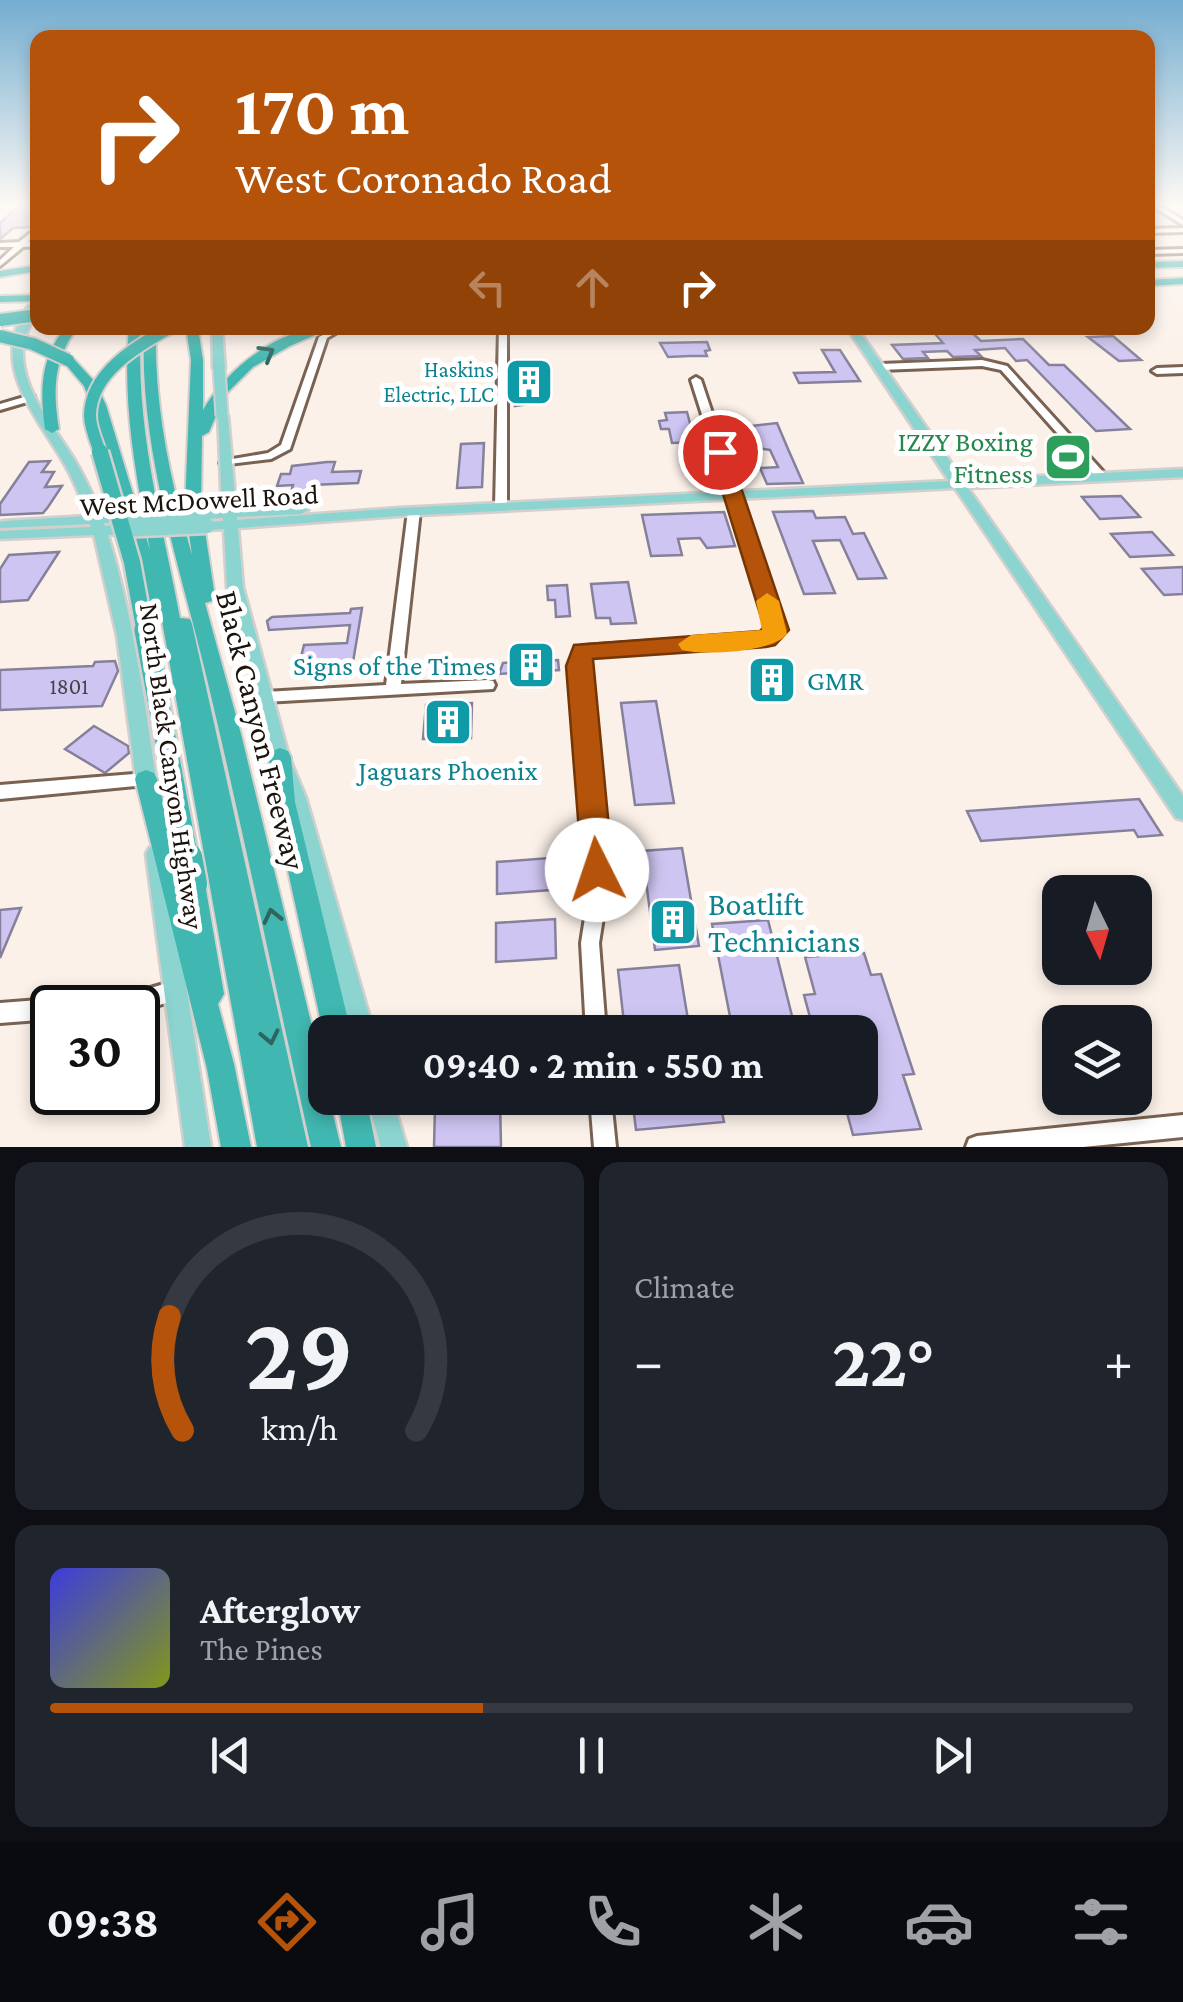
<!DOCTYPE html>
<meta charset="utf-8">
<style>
body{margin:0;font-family:"Crimson Pro",serif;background:#20242c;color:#f1f3f6;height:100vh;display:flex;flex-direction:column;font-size:38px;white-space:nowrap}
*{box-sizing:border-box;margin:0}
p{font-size:32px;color:#9ea1a6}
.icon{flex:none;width:55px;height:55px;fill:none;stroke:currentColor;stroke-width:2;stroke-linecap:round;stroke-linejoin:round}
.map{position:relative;height:1147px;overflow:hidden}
.panel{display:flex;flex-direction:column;gap:15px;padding:15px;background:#0d0f14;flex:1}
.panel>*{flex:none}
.banner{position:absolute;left:30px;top:30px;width:1125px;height:305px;border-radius:20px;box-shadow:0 5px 15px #0003;background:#b45309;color:#fff;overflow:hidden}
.needle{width:65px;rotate:175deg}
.buttons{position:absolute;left:1042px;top:875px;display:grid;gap:20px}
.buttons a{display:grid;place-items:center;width:110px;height:110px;border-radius:20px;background:#171b24;box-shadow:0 5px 15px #0003;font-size:50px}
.speed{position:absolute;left:30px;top:985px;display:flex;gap:20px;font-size:50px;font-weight:700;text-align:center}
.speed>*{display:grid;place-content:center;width:130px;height:130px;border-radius:50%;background:#171b24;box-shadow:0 5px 15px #0003;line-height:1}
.speed .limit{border:5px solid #111;border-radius:15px;background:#fff;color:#111}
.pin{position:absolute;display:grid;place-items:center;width:85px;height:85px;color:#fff;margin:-42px;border:5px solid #fff;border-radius:50%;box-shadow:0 2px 10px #0007}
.me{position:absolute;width:110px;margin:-55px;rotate:356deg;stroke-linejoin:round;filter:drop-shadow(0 0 8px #0008)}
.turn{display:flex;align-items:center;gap:35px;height:210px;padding:0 40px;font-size:45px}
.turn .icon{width:130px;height:130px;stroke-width:2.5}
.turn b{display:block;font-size:70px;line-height:85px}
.lanes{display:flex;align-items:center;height:95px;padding:0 40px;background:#0003;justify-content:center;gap:50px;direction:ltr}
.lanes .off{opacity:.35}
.big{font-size:75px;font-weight:700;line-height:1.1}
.panel .widget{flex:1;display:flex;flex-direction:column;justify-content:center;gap:15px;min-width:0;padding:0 35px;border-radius:20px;background:#20242c}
.panel .dial{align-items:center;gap:0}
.dial svg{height:260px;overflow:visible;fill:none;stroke:#363941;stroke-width:7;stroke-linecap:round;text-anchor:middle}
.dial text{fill:#f1f3f6;stroke:none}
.song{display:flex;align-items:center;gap:30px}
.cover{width:120px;height:120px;border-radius:15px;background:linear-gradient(135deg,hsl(240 70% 55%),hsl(70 70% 35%))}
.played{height:10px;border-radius:5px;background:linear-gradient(90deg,#b45309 40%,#363941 40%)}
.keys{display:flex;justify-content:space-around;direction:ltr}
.heat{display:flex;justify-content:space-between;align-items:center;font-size:55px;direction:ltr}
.panel .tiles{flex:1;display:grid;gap:15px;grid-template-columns:1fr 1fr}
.widget:last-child{grid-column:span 2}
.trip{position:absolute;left:308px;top:1015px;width:570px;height:100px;border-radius:20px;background:#171b24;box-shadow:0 5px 15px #0003;font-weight:700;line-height:100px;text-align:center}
.menu{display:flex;height:160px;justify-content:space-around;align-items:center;background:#090b0e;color:#9ea1a6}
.menu .icon{width:70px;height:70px}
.menu .on{color:#b45309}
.menu b{font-size:45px;color:#f1f3f6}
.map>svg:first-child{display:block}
</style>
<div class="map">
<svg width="1183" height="1147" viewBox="0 0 1183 1147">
<rect width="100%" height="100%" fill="#fbf1e9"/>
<g fill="#cfc5f2" stroke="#86819a" stroke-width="2.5">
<polygon points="21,204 38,204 38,221 30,227 13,228 0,239 0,223"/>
<polygon points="930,328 967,328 981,341 1023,339 1049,365 1064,365 1130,429 1096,431 1027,360 1016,361 1005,348 975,350 981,356 953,357 947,351 923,352 928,358 903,359 892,345 943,343"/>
<polygon points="1113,336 1141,360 1119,361 1088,337"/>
<polygon points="707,342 710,350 705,351 707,356 690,356 668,357 660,343"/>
<polygon points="822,350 840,350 860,381 799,383 794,373 835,372"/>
<polygon points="538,373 539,391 547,391 548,401 515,406 515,396 521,396 520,374"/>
<polygon points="687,412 695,442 672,443 669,429 661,429 659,421 667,420 665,413"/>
<polygon points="777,423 788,449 803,483 767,484 760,468 778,467 770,450 751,447 743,427"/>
<polygon points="484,443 482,487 457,488 461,444"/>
<polygon points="50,461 42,472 54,472 45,487 62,486 48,507 43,513 0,515 0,504 29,462"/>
<polygon points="327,462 335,462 332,472 361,471 358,483 311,485 309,493 291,493 293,485 277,486 281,474 290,474 292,466"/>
<polygon points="1121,496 1140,517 1100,519 1082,497"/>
<polygon points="813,511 816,518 845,517 853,534 864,533 886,578 858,579 840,540 813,541 835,593 804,594 773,512"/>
<polygon points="724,512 735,546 707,548 700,538 678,539 682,555 651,556 642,515"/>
<polygon points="1152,532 1173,555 1130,557 1111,534"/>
<polygon points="59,552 28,600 0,602 0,569 9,555"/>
<polygon points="1183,567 1183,594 1164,595 1142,569"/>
<polygon points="628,582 636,623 611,624 610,618 596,618 591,584"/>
<polygon points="567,585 570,616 556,617 555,600 548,600 547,586"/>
<polygon points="362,608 353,662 299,665 304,645 347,643 350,625 269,630 267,621 272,617 350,613 351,609"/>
<polygon points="558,660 559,670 499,674 503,663"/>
<polygon points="786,660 793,689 761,691 760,686 755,686 752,675 780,673 776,661"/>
<polygon points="115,661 118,671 102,706 0,710 0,670 93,666 95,662"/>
<polygon points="656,701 674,803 635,805 621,703"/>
<polygon points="472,703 471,738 423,739 426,705"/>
<polygon points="94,726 128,746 129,753 105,773 65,749"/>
<polygon points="1139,799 1162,835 1138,837 1134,830 981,841 967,811"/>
<polygon points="682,848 699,946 655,950 642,851"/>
<polygon points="562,857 564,889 497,894 497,862"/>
<polygon points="21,908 0,958 0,910"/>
<polygon points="555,919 556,958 496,962 496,923"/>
<polygon points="768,920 796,1032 733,1032 712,924"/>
<polygon points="864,953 871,975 881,974 914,1074 903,1075 921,1129 853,1135 843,1098 860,1098 860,1032 814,1032 804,995 815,994 805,957"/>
<polygon points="679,965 690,1032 625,1032 618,970"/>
<polygon points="632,1098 719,1098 724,1122 636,1130"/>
<polygon points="500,1099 501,1147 434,1147 435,1106"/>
</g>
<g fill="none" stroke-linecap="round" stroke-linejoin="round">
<g stroke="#796252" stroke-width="6">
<g id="minor">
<polygon points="1149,204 1157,204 1183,220 1183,225"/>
<polygon points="38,227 38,233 28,242 38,242 38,246 23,247 0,266 0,260 14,247 0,247 0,243 19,242"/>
<polygon points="1183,228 1183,232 1148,233 1148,229"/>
<polygon points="1183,249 1183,253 1148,254 1148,250"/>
<polygon points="335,328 344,328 327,338 290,449 271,459 221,465 220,463 221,461 268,453 281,445 319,337"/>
<polygon points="499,328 507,328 507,507 501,510 495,507"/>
<polygon points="982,360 1007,366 1106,475 1107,477 1106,479 1098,479 1001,370 982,366 881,370 876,367 881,364"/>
<polygon points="1183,367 1183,373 1157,374 1152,371 1157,368"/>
<polygon points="696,377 701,380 784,629 771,642 766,644 589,656 585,667 605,847 607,892 599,943 606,1032 586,1032 581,943 589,892 589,847 571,667 578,648 583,646 762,634 770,628 691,380"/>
<polygon points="31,395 34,396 34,400 0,410 0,404"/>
<polygon points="414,508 420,511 401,684 488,680 493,681 495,685 493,689 265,702 260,701 258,697 260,693 265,692 386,685 408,511"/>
<polygon points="146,773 152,774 154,779 152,784 146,785 0,799 0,785"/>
<polygon points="174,981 181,984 184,991 181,998 138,1012 138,1008 52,1008 52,1019 0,1023 0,1003 52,999 60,1004 61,1001 68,998 137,992"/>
<polygon points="590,1098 611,1098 616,1147 594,1147"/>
<polygon points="1183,1115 1183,1137 1083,1147 966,1147 969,1139 977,1136"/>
</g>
</g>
<g stroke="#d2d0ce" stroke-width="5">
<g id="major">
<path d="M38,296C38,317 22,333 23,355C24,394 55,427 74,459C85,477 93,495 101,515L118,514L125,518L118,522L104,523L105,526H121L128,530L121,534L108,535C133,617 145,702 157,787L154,793L147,795L140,793L137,787L117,636L94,535L0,539V531L91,527L90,524L0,528V522L4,521L87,516C81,498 74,481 65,465C42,424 0,379 16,329C21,316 28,304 38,296Z"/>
<polygon points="212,328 222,328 225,368 219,371 213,368"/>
<polygon points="847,328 857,328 963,480 1183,469 1183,477 968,488 1183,796 1183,820 1176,818 955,488 399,516 238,528 243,587 289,757 306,798 374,1032 350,1032 286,798 271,757 227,587 224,529 207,530 200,526 207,522 223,521 223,518 205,519 198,515 205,511 222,510 218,413 222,412 228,416 236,509 301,506 308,510 301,514 237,517 237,520 399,508 949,481"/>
<polygon points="156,845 163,848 166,854 211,1147 185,1147 146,854 149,848"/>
<polygon points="367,1098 392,1098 407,1147 381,1147"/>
</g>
</g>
<g stroke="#d2d0ce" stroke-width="4">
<g id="highway">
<polygon points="1183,261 1183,267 1148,268 1148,262"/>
<polygon points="38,265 38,271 0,277 0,271"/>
<polygon points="1183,278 1183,284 1148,286 1148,280"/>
<polygon points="38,295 38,301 0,302 0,296"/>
<path d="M65,328H77C53,361 53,390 59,429L52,433L45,429C40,390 40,359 65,328Z"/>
<path d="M129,328H141C135,427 162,522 180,618L190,619L192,624L308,1147H257L162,621L154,619L152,615L92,405L84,386L62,360L72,357L95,382L106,405L150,550C136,476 122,404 129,328Z"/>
<path d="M144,328H156C154,406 170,480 192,555L185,505L191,360L186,328H198L203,360V410C227,369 281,325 331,328L290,346L253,367L225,395L209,432L202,436L201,505L215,597L212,601L205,603L241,734L325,1080V1098H329L341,1147H311C276,991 244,834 207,679C179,562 139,450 144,328Z"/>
<polygon points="280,748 288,751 291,757 295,802 351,1032 325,1032 325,1037 323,1032 273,802 269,757 272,751"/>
<polygon points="146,770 154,773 157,779 184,878 193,873 202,876 205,884 224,994 218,1004 234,1064 251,1147 221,1147 207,1069 135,779 138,773"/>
<polygon points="337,1098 366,1098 376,1147 346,1147"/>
</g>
</g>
<use href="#minor" fill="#fff" fill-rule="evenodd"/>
<use href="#major" fill="#8cd4d0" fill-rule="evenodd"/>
<use href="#highway" fill="#40b7b0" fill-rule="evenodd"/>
<g stroke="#d2d0ce" stroke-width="15" stroke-linecap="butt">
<polyline id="major-bridge-far1" points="219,368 222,416"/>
</g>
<g stroke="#d2d0ce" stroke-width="19" stroke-linecap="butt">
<g id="major-bridge">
<polyline points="118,518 205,515"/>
<polyline points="121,530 207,526"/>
</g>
</g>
<g stroke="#d2d0ce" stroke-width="16" stroke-linecap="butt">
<g id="highway-bridge-far3">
<polyline points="0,320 38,315"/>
<polyline points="0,336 33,344 68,360"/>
<path d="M101,455C97,443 90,428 90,416C90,373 137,346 169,328"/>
</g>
</g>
<g stroke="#d2d0ce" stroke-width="21" stroke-linecap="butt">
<polyline id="highway-bridge-far2" points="100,452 132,562 145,633"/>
</g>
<g stroke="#d2d0ce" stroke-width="26" stroke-linecap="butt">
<polyline id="highway-bridge-far1" points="145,630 188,860"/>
</g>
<g stroke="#d2d0ce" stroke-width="32" stroke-linecap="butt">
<polyline id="highway-bridge" points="188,857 193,884"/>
</g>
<use href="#major-bridge-far1" stroke="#8cd4d0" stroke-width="11"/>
<use href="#major-bridge" stroke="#8cd4d0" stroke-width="14"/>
<use href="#highway-bridge-far3" stroke="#40b7b0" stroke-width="12"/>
<use href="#highway-bridge-far2" stroke="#40b7b0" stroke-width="16"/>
<use href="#highway-bridge-far1" stroke="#40b7b0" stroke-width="21"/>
<use href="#highway-bridge" stroke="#40b7b0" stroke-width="28"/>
</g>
<defs><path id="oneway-chevron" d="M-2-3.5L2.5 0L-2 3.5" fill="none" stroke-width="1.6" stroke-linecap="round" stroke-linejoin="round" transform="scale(2.5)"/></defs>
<g stroke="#2e655e">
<use href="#oneway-chevron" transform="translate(267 353) rotate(-30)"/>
<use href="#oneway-chevron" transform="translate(272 916) rotate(-103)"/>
<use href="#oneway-chevron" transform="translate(270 1037) rotate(78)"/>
</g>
<linearGradient id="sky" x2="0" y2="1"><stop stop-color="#74add0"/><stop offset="0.56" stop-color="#fdf9f5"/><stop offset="1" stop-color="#fdf9f5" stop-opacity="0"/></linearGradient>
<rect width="1183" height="365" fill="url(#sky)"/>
<polygon fill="#b45309" stroke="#753606" stroke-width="2.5" points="720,446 729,452 789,630 775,645 766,647 593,659 613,870 608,879 597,884 586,879 582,870 566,666 574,645 760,631 764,627 710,452"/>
<path fill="#f59e0b" d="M767,593L779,601L787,634C774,652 703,656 682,650L678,644L691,635L762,630L756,601Z"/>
<defs>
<g id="building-square" transform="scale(2.5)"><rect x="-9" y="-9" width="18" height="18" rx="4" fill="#0f9aa8" stroke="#fff"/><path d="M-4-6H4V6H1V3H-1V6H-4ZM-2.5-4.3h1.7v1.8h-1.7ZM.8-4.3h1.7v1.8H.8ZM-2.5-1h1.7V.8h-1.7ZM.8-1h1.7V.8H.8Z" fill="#fff"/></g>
<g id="stadium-square" transform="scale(2.5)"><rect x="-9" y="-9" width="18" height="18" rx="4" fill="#2e9e5b" stroke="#fff"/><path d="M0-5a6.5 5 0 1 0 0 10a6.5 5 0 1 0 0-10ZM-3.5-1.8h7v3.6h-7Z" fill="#fff"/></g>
</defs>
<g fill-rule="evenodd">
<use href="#building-square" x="529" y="382"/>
<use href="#stadium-square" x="1068" y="457"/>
<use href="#building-square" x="531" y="665"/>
<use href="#building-square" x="772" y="680"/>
<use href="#building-square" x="448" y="722"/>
<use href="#building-square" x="673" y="922"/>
</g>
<g text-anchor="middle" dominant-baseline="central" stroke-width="10" stroke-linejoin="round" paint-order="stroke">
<g font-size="22" fill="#0d838f" stroke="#fff" text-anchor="end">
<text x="494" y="369">Haskins<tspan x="494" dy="25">Electric, LLC</tspan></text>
</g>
<g font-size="22" fill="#494046">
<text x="69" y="686">1801</text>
</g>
<g font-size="28" fill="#27864d" stroke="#fff" text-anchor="end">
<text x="1033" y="441">IZZY Boxing<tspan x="1033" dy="32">Fitness</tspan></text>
</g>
<g font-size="28" fill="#1c130c" stroke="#fff">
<text transform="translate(199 500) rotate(-3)">West McDowell Road</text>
<text transform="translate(172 766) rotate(82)">North Black Canyon Highway</text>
</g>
<g font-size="28" fill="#0d838f" stroke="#fff" text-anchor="end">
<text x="496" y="665">Signs of the Times</text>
<text x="807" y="680" text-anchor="start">GMR</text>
<text x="448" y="770" text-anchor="middle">Jaguars Phoenix</text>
</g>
<g font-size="32" fill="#1c130c" stroke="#fff">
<text transform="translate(261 730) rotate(76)">Black Canyon Freeway</text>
</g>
<g font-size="32" fill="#0d838f" stroke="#fff" text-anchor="start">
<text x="708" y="904">Boatlift<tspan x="708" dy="37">Technicians</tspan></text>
</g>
</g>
</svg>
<div class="buttons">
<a><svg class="needle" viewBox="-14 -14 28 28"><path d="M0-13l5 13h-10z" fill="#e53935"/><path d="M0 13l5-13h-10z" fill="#9ea1a6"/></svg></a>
<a><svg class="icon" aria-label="layers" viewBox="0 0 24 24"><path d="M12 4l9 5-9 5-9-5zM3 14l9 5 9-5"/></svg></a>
</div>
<div class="speed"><div class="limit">30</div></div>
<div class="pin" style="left:720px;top:452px;background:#d93025"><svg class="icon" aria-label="arrive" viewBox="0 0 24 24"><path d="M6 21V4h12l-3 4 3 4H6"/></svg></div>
<svg class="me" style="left:597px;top:870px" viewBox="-20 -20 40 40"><circle r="19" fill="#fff"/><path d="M0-13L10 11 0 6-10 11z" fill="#b45309"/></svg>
<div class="trip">09:40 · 2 min · 550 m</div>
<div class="banner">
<div class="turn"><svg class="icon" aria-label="right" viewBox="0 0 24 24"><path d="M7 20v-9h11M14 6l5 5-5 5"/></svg><div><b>170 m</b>West Coronado Road</div></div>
<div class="lanes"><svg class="icon off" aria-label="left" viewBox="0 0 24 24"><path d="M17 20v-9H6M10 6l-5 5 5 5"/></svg><svg class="icon off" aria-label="ahead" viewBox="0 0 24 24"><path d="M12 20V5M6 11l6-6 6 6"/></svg><svg class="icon" aria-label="right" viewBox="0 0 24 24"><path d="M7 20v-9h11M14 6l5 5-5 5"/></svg></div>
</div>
</div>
<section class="panel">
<div class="tiles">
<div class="widget dial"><svg viewBox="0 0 100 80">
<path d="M14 69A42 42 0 1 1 86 69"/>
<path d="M14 69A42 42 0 0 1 10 34" stroke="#b45309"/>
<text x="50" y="56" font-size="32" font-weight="700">29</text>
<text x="50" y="72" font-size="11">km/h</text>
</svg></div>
<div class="widget"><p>Climate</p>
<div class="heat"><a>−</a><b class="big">22°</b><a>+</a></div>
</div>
<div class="widget">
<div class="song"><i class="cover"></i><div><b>Afterglow</b><p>The Pines</p></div></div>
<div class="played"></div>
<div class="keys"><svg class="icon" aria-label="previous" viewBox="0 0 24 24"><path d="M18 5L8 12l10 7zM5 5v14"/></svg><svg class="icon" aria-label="pause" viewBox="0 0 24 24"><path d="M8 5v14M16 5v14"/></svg><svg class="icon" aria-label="next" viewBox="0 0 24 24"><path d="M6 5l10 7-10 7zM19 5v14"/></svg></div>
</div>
</div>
</section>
<nav class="menu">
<b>09:38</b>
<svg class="icon on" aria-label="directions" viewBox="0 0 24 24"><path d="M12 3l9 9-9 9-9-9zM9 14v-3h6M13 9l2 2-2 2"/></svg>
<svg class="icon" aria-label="music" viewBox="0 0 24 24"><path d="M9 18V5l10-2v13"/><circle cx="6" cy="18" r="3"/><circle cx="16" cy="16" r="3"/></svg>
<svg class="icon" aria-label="phone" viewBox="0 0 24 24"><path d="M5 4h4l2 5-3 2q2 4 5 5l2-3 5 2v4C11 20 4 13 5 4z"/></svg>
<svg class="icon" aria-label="climate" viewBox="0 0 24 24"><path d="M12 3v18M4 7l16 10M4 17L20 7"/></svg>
<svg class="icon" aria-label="car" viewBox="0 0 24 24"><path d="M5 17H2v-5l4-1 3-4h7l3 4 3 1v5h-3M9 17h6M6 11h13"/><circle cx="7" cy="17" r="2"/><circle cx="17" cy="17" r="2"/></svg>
<svg class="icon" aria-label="filters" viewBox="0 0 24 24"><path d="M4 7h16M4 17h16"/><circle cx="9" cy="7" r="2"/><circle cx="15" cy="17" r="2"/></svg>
</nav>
